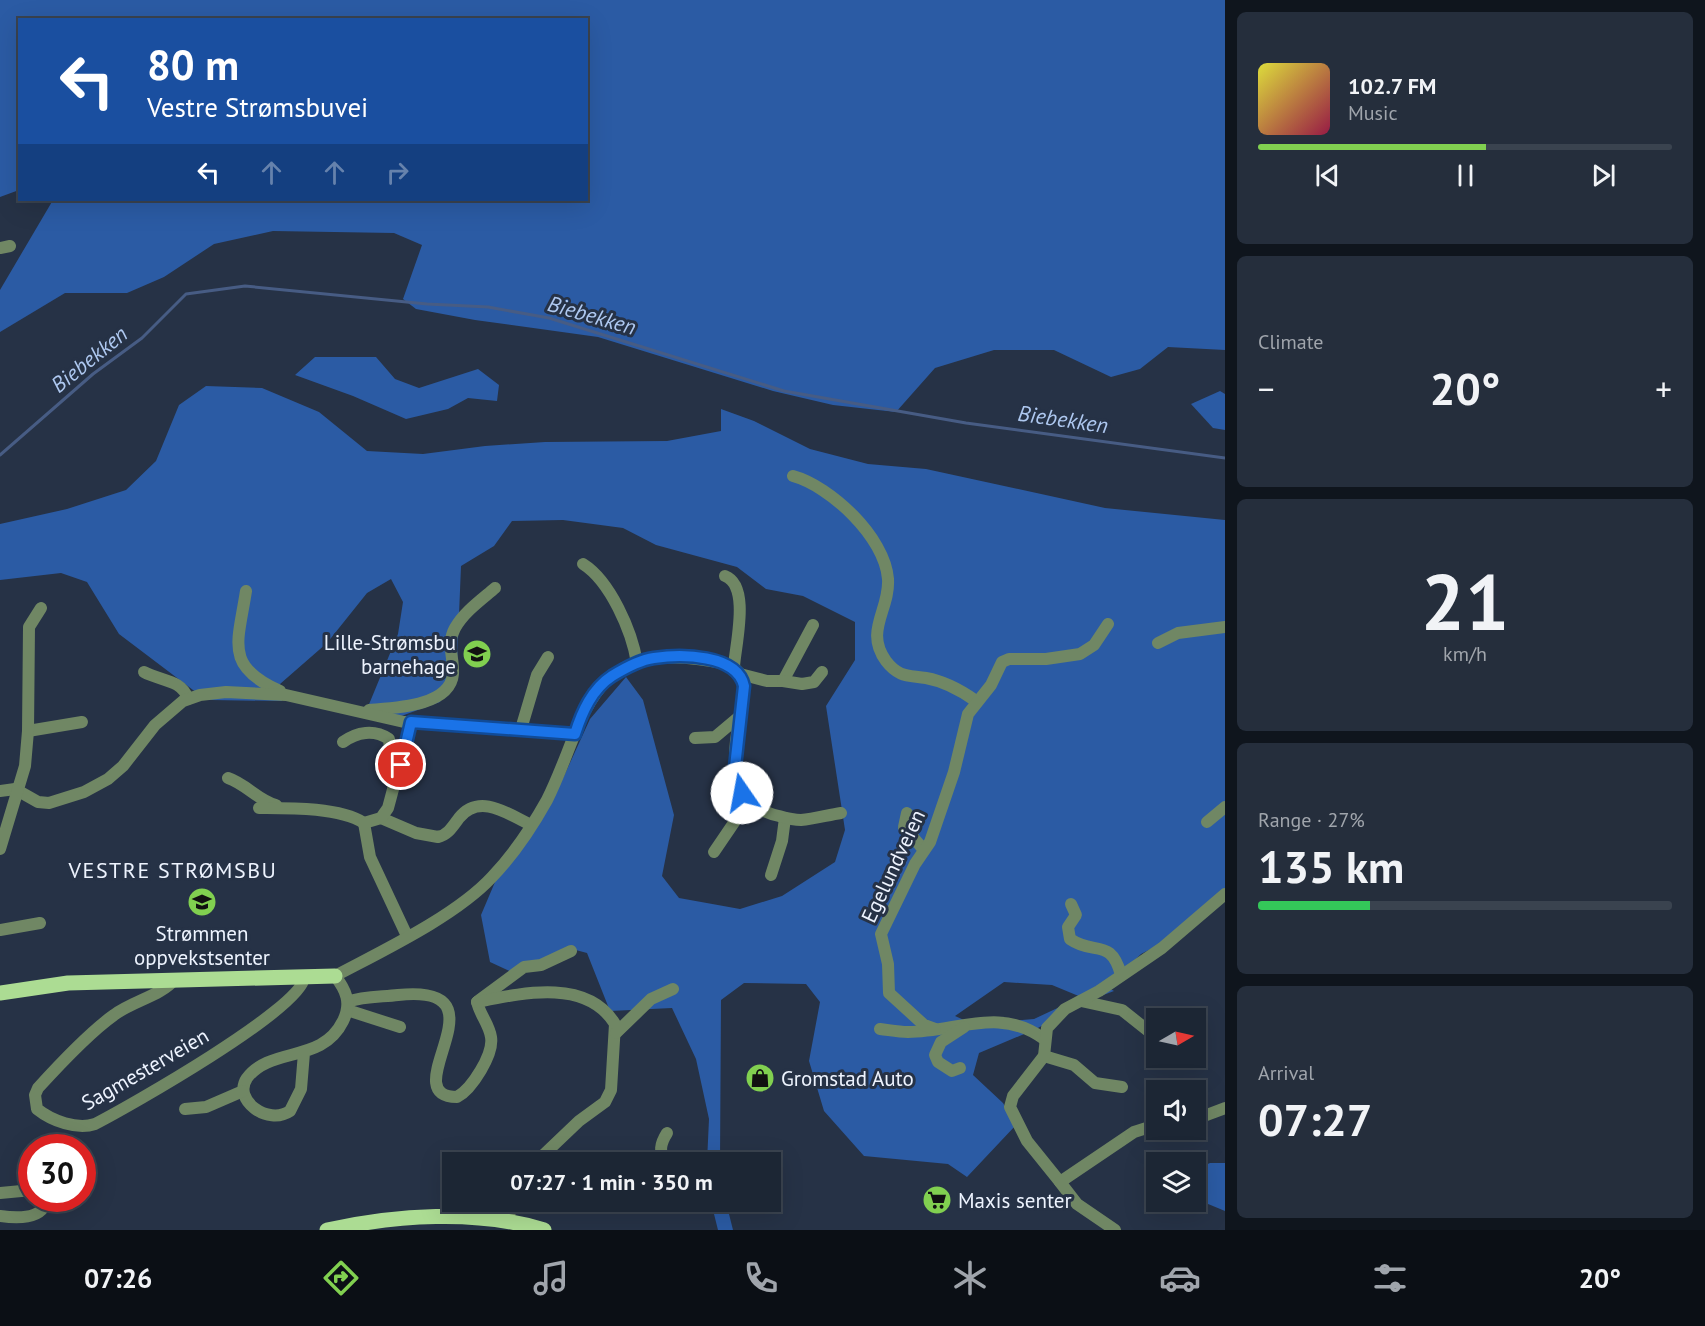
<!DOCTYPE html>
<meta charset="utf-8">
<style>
body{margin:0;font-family:"PT Sans",sans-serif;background:#252e3c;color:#f1f3f6;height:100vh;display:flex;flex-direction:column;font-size:22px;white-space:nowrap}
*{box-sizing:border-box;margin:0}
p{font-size:20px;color:#a0a5ac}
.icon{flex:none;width:33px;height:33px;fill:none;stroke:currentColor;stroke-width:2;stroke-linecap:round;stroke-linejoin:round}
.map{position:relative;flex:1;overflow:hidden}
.drawer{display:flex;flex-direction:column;gap:12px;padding:12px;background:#0f151d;width:480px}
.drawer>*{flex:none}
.top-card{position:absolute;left:18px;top:18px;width:570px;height:183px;border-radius:0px;box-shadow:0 6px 24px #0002,0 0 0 2px #3a434f;background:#1a4fa0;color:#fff;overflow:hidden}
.needle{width:39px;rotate:81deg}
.tools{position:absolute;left:1146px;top:1008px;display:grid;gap:12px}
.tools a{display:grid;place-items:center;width:60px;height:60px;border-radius:0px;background:#1c2634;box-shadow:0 6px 24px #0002,0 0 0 2px #3a434f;font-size:30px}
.speed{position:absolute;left:18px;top:1134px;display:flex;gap:12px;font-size:30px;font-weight:700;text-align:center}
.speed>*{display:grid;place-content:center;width:78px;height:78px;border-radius:50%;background:#1c2634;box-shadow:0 6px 24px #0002,0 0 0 2px #3a434f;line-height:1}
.speed .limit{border:9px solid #d22;background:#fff;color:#111}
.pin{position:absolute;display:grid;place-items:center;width:51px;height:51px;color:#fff;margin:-26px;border:3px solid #fff;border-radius:50%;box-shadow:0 2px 6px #0007}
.me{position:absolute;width:66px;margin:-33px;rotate:348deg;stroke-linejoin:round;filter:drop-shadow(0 0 4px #0008)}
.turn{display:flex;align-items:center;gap:21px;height:126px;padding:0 30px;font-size:27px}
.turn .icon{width:78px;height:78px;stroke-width:2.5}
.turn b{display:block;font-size:42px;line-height:51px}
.lanes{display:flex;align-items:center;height:57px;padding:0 30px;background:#0003;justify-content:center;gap:30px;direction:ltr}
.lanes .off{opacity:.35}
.big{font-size:45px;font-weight:800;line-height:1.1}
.drawer .card{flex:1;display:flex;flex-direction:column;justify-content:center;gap:9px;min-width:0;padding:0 21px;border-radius:9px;background:#252e3c}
.drawer .dial{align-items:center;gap:0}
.dial b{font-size:78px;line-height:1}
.song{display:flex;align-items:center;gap:18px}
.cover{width:72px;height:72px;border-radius:9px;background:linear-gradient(135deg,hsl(60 70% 55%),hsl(340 70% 35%))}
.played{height:6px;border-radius:3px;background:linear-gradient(90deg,#81d050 55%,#3a434f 55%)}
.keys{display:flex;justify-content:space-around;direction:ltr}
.heat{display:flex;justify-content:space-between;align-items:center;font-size:33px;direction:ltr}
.charge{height:9px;border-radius:4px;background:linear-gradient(90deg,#34c759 27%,#3a434f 0)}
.trip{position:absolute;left:442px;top:1152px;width:339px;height:60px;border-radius:0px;background:#1c2634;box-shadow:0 6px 24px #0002,0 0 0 2px #3a434f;font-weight:800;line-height:60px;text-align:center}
.tab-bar{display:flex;height:96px;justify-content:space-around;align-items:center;background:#0b0f15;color:#a0a5ac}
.tab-bar .icon{width:42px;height:42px}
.tab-bar .selected{color:#81d050}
.tab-bar b{font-size:27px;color:#f1f3f6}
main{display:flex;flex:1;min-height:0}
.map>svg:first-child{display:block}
</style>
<main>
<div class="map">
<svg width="1225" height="1230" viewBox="0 0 1225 1230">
<rect width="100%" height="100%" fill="#263246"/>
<g fill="#2b5ba4" fill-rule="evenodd">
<polygon points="0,0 1225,0 1225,350 1168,347 1140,369 1111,377 1054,350 994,350 935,368 896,412 833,405 773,391 598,337 475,320 416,309 403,299 422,245 394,233 273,231 214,244 164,277 127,293 65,293 0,332 0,290 53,200 586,200 586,20 20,20 19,190 0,197"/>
<polygon points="315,357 376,357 395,379 419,388 478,369 499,385 497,401 468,398 448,409 406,419 353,396 295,375"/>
<path d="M206,386L262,388L319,412L367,451L423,454L485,446L545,442L667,441L721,431V409L754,421L810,449L868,464L926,469L1105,508L1225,520V897L1197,925L1141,954L1107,987L1114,991L1090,1000L1036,1029L979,1053L973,1075L1003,1103L1016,1125L967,1177L948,1164L864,1156L824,1111L809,1061L820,1002L806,984L744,983L721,1000L720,1162H707L709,1119L696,1059L672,1008L610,1011L587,953L572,949L516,974L490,962L481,915L498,875L564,776L590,719L626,677L643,700L674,815L662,876L679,898L740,909L782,896L835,862L845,830L826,706L855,660V622L803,596L766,589L737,567L656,545L623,528L563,520L512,521L494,546L461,566L457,664L440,702L393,719L365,714L398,634L403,602L391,579L367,593L327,643L280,684L282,701L211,700L193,690L119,634L87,582L61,573L0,580V524L67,509L126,490L156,461L179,405ZM1004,982L1052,985L1081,997L1034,1019L973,1024L955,1016Z"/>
<polygon points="1220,391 1225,394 1225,430 1213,428 1191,404"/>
<polygon points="1210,1163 1225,1163 1225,1211 1196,1199 1196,1169"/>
<polygon points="711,1202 726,1202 733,1230 718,1230"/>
</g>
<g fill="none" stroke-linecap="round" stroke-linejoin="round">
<polyline stroke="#475c84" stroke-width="3" points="0,455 93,374 142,338 186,294 245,286 427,304 488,307 549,318 784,391 966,423 1225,458"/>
<g stroke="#708764" stroke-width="12">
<polyline points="0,248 10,246"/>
<path d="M793,476C830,486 885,537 888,579C890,610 864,631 886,661C899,678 909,675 926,678C943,681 962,691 976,701"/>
<path d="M583,564C610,581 632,631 637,663"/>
<path d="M725,576C751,586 735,646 734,667"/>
<path d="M246,591C238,643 224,666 280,691"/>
<polyline points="1158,643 1178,633 1225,627"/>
<path d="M144,672C160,681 182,679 188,699"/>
<polyline points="740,674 767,681 783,681 813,625"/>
<polyline points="783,681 802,684 814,682 822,672"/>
<path d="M369,710C392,708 450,707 453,674C454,657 446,644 455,628C464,612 481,600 495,588"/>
<polyline points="521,729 537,675 548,657"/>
<polyline points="28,731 82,722"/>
<polyline points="695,738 715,737 740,716"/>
<path d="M343,742C357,732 374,729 389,739L393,781"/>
<path d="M228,778C246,784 259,801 276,805"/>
<polyline points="0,791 15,789 38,802 49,803 84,792 108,779 123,766 155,725 183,701 200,695 226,692 286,695 404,722 575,734"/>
<path d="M259,808C288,808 339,807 364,823"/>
<polyline points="907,813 904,827 924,850"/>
<path d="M381,818L416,833L438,837C448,835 453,826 459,818C479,793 507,813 531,825"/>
<polyline points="1207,822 1225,807"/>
<polyline points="0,849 25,766 28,731 29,627 41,608"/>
<polyline points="714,852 748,802"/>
<polyline points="771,875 782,841 785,818"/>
<path d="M1071,904L1076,915L1068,927L1070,939C1094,956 1111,937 1121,975"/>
<polyline points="0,930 40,923"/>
<polyline points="407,936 370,857 364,823 381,818 388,808 411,722"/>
<path d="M174,980C162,995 131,1002 114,1015C90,1032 58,1066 38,1088L35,1095L37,1109C52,1121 77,1130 95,1124C128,1107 301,1009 304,978"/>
<polyline points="478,1001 524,967 541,965 571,951"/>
<polyline points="1081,1001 1122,1010 1156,1037"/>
<path d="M348,1002C363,996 382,997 398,995C512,983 391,1096 457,1097C472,1089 494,1054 491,1037C489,1024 480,1015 477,1002"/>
<path d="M477,1002C522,993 587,978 615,1024L611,1090L605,1102L579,1121L536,1162"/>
<polyline points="347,1010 400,1027"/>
<path d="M880,1029C889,1030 898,1032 908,1032C957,1032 999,1006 1044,1039"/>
<polyline points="935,1029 924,1025 889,993 888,964 881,934 915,864 930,842 954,772 968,714 991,685 1002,662 1009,659 1046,659 1080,654 1094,645 1108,624"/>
<polyline points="616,1033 651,999 673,989"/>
<path d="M304,1053L301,1089L290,1111C268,1126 232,1100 247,1078C271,1046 322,1064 343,1021C352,1003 346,990 335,976C382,951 456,916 492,877C513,855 532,827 547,800C586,722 584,646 697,659C711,661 735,662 742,677C747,689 741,709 739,722C731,762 731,806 779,816C786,818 794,820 801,820C814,819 828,815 841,813"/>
<polyline points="1044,1056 1074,1065 1095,1083 1122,1087"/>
<polyline points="960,1068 952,1071 938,1062 935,1055 941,1042 964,1027"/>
<polyline points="185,1109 206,1107 243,1091"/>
<polyline points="1196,1119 1225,1108"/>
<path d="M665,1162C659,1152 660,1144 667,1133"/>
<polyline points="1060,1182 1027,1141 1010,1107 1013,1096 1044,1056 1047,1028 1065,1009 1099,991 1162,948 1225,894"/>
<polyline points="0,1193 32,1190"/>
<path d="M547,1202C571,1208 589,1210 614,1202"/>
<path d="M0,1216C14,1218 38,1220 45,1205L44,1198"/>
<polyline points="508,1221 512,1202"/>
<polyline points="1115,1230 1077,1204 1060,1182 1134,1132 1156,1125"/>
</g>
<g stroke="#acdc93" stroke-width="15">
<polyline points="0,993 68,983 335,976"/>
<path d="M327,1230C396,1215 476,1209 544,1230"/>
</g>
</g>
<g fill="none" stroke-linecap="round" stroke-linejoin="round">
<g stroke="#114b97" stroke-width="15">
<path id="route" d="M401,765L411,722L575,734C582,712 592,689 612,676C625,668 639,660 654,658C681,654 737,654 744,686L735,767L742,793"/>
</g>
<use href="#route" stroke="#1a73e8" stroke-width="10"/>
</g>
<defs>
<g id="school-disc" transform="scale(1.5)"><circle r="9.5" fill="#81d050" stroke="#263246"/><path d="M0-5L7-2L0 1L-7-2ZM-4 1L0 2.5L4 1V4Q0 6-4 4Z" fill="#111"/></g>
<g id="shop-disc" transform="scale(1.5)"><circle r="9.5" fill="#81d050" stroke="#263246"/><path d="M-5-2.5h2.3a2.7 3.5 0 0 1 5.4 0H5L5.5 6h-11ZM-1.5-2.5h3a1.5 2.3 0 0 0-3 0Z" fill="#111"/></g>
<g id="supermarket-disc" transform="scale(1.5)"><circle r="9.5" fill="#81d050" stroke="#263246"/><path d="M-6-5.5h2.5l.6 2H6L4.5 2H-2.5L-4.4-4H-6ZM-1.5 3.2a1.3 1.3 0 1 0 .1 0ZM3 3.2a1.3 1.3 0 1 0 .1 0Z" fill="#111"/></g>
</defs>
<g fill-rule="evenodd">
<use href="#school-disc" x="477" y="654"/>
<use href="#school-disc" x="202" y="902"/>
<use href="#shop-disc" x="760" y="1078"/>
<use href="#supermarket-disc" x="937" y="1200"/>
</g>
<g text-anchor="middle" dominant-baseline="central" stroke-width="6" stroke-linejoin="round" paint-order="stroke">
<g font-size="21" fill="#edf3fe" stroke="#263246" text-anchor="start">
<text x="456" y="642" text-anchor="end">Lille-Strømsbu<tspan x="456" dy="24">barnehage</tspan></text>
<text x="202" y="933" text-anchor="middle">Strømmen<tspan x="202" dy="24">oppvekstsenter</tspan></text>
<text x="781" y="1078">Gromstad Auto</text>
<text x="958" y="1200">Maxis senter</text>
</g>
<g font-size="21" fill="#edf3fe" stroke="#263246">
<text transform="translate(893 866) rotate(-65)">Egelundveien</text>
<text transform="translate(145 1069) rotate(-30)">Sagmesterveien</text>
</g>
<g font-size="22" font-style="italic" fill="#aec8f0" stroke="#263246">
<text transform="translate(592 315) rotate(16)">Biebekken</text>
<text transform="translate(89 359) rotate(-39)">Biebekken</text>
<text transform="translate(1063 419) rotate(8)">Biebekken</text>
</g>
<g font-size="22" letter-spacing="1.5" fill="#edf3fe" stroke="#263246">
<text x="173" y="870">VESTRE STRØMSBU</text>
</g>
</g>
</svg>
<div class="tools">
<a><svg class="needle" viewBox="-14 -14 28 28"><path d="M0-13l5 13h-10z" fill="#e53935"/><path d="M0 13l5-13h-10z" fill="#a0a5ac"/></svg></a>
<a><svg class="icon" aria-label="sound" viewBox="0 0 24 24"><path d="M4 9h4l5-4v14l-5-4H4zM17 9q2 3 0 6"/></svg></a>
<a><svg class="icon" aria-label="layers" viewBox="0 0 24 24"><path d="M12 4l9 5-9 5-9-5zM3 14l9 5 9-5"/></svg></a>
</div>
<div class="speed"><div class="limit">30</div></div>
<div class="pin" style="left:401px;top:765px;background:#d93025"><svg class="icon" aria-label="arrive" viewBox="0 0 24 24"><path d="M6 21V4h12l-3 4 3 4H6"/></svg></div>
<svg class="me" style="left:742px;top:793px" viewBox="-20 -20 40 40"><circle r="19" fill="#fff"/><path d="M0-13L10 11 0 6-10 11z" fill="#1a73e8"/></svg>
<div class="trip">07:27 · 1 min · 350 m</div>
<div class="top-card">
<div class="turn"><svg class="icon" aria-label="left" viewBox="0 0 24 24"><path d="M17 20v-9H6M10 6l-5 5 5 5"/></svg><div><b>80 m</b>Vestre Strømsbuvei</div></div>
<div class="lanes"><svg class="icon" aria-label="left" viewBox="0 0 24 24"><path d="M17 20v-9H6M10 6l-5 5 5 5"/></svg><svg class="icon off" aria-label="ahead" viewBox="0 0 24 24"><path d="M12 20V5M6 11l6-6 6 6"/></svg><svg class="icon off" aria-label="ahead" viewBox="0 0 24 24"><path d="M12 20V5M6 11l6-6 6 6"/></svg><svg class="icon off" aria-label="right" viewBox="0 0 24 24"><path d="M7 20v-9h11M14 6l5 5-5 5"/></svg></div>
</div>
</div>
<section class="drawer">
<div class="card">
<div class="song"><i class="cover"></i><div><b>102.7 FM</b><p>Music</p></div></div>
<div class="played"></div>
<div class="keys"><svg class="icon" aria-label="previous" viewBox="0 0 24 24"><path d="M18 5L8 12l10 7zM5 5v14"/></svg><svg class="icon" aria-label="pause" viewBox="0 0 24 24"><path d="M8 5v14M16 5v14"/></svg><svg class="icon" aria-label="next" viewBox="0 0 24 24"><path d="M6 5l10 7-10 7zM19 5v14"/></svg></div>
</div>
<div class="card"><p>Climate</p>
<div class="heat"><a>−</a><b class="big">20°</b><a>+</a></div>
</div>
<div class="card dial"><b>21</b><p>km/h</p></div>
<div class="card"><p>Range · 27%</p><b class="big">135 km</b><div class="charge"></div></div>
<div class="card"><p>Arrival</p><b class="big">07:27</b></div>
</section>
</main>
<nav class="tab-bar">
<b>07:26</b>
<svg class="icon selected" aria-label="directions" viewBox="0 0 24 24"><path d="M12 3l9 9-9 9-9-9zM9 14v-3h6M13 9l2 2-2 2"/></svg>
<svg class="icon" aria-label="music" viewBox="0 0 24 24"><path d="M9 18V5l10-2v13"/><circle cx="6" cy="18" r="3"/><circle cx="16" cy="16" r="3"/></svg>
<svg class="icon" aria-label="phone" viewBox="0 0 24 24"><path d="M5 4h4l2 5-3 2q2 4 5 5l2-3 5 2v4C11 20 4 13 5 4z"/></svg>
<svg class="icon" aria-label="climate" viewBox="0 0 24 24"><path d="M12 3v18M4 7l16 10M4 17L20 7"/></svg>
<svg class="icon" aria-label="car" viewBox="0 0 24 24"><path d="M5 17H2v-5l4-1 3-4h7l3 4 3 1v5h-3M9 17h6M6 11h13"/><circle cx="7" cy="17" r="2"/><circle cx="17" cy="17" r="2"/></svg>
<svg class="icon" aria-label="filters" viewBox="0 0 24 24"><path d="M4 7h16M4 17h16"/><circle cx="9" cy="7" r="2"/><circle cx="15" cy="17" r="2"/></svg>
<b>20°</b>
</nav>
